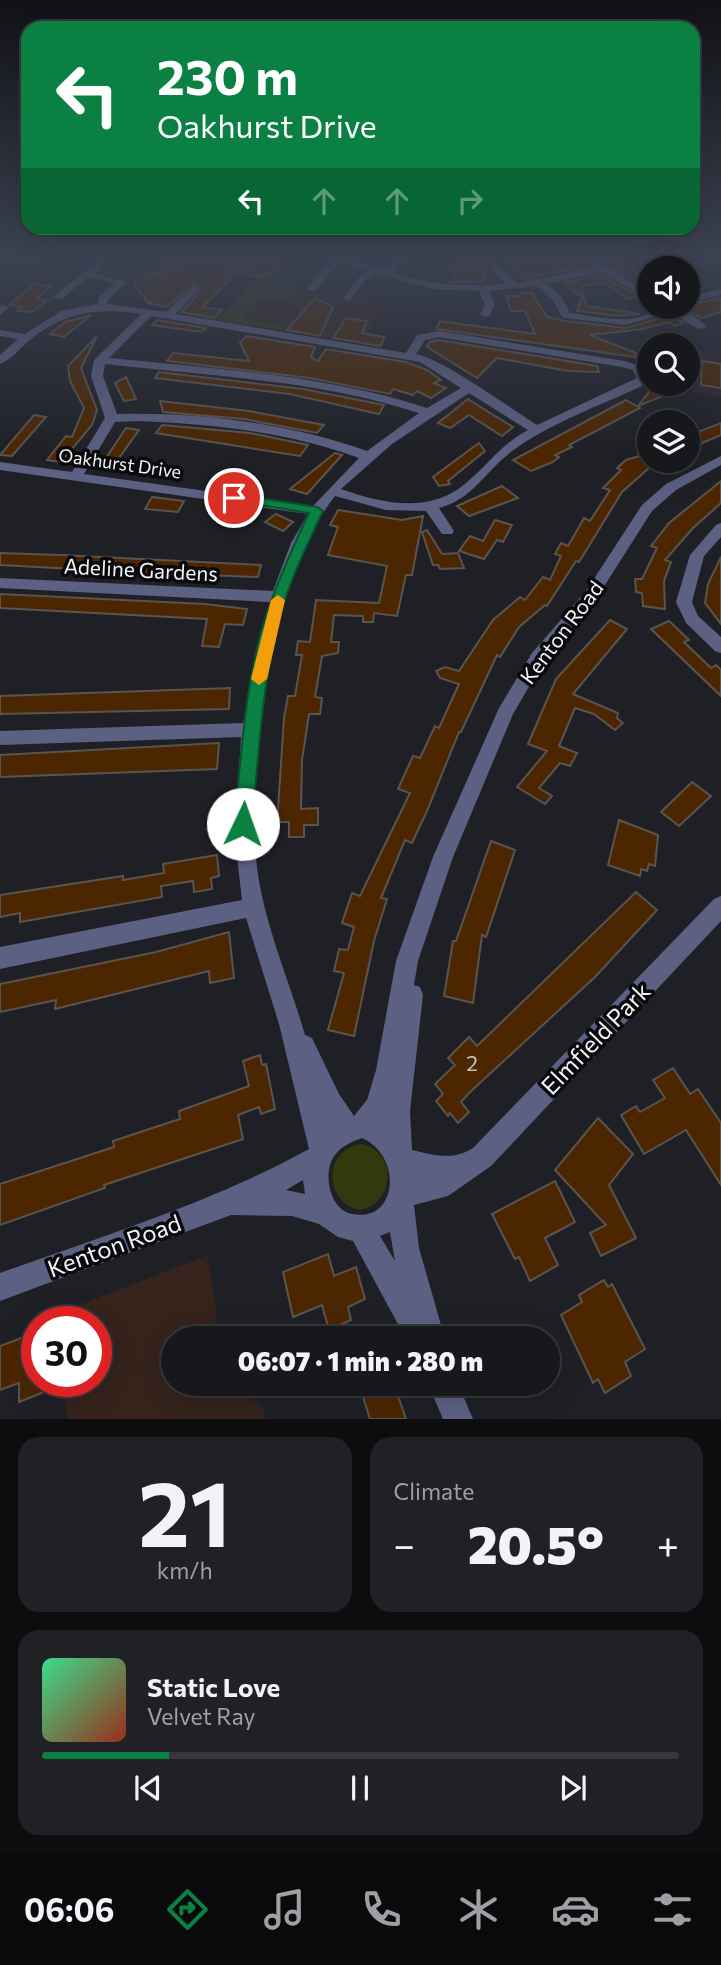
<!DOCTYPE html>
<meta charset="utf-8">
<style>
body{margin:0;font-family:Commissioner,sans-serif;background:#202125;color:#f1f3f6;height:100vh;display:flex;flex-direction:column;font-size:26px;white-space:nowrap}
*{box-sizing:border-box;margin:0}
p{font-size:23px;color:#9ea0a3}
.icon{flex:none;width:38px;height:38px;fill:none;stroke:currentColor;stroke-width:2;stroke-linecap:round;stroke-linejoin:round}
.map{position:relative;height:1419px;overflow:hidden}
.panel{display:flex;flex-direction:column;gap:18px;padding:18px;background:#0d0d0f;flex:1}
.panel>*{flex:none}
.top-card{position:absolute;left:21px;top:21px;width:679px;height:214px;border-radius:21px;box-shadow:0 7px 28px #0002,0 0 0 2px #36373b;background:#0b8043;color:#fff;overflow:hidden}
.buttons{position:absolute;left:637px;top:256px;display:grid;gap:14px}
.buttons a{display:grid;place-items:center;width:63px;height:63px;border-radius:50%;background:#17181c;box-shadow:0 7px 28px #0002,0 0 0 2px #36373b;font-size:35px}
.speed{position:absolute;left:21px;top:1306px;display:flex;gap:14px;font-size:35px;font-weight:700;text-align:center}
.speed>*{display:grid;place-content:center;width:91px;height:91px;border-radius:50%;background:#17181c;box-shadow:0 7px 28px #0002,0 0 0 2px #36373b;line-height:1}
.speed .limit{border:10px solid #d22;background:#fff;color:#111}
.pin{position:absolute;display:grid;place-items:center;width:60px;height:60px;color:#fff;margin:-30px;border:4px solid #fff;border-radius:50%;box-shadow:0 2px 7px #0007}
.me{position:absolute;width:77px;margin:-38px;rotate:3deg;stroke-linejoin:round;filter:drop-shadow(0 0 5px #0008)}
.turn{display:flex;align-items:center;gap:24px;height:147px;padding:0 21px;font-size:32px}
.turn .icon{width:91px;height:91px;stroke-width:2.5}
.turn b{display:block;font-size:49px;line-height:60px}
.lanes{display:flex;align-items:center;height:66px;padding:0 21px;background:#0003;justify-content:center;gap:35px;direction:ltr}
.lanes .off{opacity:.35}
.big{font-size:52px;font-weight:800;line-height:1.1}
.panel .card{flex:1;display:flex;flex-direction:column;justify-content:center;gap:10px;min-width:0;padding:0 24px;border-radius:21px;background:#202125}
.panel .dial{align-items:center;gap:0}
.dial b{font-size:91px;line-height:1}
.song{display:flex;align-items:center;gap:21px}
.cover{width:84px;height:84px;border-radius:10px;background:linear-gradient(135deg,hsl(150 70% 55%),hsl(10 70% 35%))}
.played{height:7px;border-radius:4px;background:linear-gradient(90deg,#0b8043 20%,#36373b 20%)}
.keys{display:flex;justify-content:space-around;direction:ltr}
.heat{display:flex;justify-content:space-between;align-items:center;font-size:38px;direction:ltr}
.panel .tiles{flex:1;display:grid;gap:18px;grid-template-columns:1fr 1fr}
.card:last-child{grid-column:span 2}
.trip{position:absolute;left:161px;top:1326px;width:399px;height:70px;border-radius:35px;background:#17181c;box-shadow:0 7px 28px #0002,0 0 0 2px #36373b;font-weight:800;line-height:70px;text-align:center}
.tab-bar{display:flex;height:112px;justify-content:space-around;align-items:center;background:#090a0b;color:#9ea0a3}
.tab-bar .icon{width:49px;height:49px}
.tab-bar .selected{color:#0b8043}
.tab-bar b{font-size:32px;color:#f1f3f6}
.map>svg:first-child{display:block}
</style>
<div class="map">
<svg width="721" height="1419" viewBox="0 0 721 1419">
<rect width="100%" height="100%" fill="#1f2026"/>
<polygon fill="#31232f" points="688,349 721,354 721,397 692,392 693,375 688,368"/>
<g fill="#35231c">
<polygon points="255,281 298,287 297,290 388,304 361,343 217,320"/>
<polygon points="208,1255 220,1339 173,1339 173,1384 227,1384 263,1407 265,1419 67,1419 64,1381 96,1381 96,1321 60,1321 59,1313"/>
</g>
<g fill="#32390c">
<polygon points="255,281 298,287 286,301 260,297 241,319 284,326 281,330 217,320"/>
<path d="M363,1144C398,1154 395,1204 359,1210C322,1201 324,1147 363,1144Z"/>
</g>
<g fill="#4c2600" stroke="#5a544f" stroke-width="2">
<polygon points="184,258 235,260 231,266 236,271 244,270 255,258 281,262 268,277 235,274 203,307 222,310 215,318 181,312 200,292 194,285 167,307 147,303 152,302 147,301 134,285 150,273 168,272"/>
<polygon points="532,258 577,258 588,267 524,278 508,261"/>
<polygon points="598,258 610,258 643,276 649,280 649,289"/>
<polygon points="452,264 482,264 485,277 482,282 450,282 455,277"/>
<polygon points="601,275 638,296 628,299 602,282 580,287 587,306 640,314 618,316 577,311 582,297 563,283"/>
<polygon points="34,284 51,286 36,299 47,300 32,312 18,311 22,307 9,305"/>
<polygon points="520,293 532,293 547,317 565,321 626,328 670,315 684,323 675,326 669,322 643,329 590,335 636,353 635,357 436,329 440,321 535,334 525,311 511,311 506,296 521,296"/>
<polygon points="315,298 333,307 320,336 287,330"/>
<polygon points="721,298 721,312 701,318 682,306"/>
<polygon points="91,315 64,337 50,334 65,322"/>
<polygon points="346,318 367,321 362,333 384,337 381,346 333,338"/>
<polygon points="157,320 206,328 202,332 152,325"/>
<polygon points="97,336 81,368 97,410 92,425 61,462 47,460 66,436 72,437 84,408 70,381 68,366"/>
<polygon points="247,336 315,347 311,357 318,361 326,349 406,362 427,370 441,380 434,383 446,388 431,398 417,391 413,395 393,389 390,394 310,378 167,361 173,353 249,361 240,343"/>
<polygon points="439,340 597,366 599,372 568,371 497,358 477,378 427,347 430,342"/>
<polygon points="702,361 721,364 721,388 701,385"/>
<polygon points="159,372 303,389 384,405 379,414 290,394 155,378"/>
<polygon points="126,377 136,399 124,401 115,383"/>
<polygon points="656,383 677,383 668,394 638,406"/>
<polygon points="468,399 482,408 513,427 502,436 469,415 450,428 438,423"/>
<polygon points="626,400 640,408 569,445 572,447 555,455 559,457 553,462 531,471 513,460"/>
<polygon points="160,401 249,411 324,425 317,433 244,419 163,412"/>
<polygon points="34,415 46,417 12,456 0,455"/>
<polygon points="721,423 721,435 688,449 688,436"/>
<polygon points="162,425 250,433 308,445 300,456 156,433"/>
<polygon points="126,428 139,430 114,465 102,464"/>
<polygon points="479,443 485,451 448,481 450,484 439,486 433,477"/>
<polygon points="335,453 342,455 307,494 290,489"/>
<polygon points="649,453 649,460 658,460 622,492 579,562 576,561 547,606 545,605 519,627 500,657 497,655 461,732 459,732 427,811 412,843 405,840 381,898 387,899 374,941 354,1036 328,1030 344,973 334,971 339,949 348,950 354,927 342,923 352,893 360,896 410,793 398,789 413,756 420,758 435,726 439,728 459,684 440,678 436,671 445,667 459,671 493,620 520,597 525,600 543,577 550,580 561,556 555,554 561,543 568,546 584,518 590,521 610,490 603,488 621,470 617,468 626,460"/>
<polygon points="721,481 721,503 692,529 665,560 671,562 664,581 665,609 643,606 642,593 636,592 635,579 642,579 657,548 651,546 669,523"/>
<polygon points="502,486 518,498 469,516 457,506"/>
<polygon points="152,497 184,501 178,512 145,509"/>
<polygon points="338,510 402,520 423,516 412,575 406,575 397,616 374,613 373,622 363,622 363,616 334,615 331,642 339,642 338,653 322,656 315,697 322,698 320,714 309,714 302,760 301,809 318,808 318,825 304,825 304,837 289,837 289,822 277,822 278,809 284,718 288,696 295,696 302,655 296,655 298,641 310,642 316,600 379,603 387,566 328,555 338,527 330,525"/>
<polygon points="276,514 293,522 283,531 265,522"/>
<polygon points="495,520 512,525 503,542 497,540 484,559 459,551 470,536 483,541"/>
<polygon points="427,530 442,554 458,553 464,568 440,569 438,565 433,565 422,532"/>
<polygon points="0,553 60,555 261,565 258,577 130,572 0,565"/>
<polygon points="721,557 721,624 705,603 708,584"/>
<polygon points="0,594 205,604 247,609 243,625 225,624 219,647 202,646 207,619 0,608"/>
<polygon points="610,620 627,629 573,694 618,713 617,718 623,723 615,730 594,714 575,708 559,746 577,753 570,766 560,763 539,788 552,796 545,804 517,787 547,751 528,744 556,679"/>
<polygon points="669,621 689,640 684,642 711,668 716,665 721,670 721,696 651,629"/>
<polygon points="230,688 229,709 0,714 0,696"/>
<polygon points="219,743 217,769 0,777 0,755"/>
<polygon points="692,782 711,796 679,826 661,812"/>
<polygon points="619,820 658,835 655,866 649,864 647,871 641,869 640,876 608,865"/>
<polygon points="491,841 515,850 486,937 482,935 473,1003 444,996 453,941 456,941"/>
<polygon points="217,855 219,876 211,878 212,889 194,892 193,881 161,886 162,897 20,922 20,913 0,917 0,895 123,876 123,880 164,873 163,864"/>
<polygon points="636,892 657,910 595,977 469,1093 461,1102 469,1112 458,1123 450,1113 448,1116 436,1101 443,1094 435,1084 455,1065 448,1058 469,1037 477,1046"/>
<polygon points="229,932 234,978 210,983 209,971 55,1009 56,1000 0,1012 0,984 156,952"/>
<polygon points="260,1055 262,1065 266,1064 275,1109 261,1114 259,1107 238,1115 243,1139 104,1185 105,1188 0,1225 0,1184 114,1147 113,1141 180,1119 179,1111 249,1086 243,1061"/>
<polygon points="673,1068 690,1094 698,1089 721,1123 721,1185 686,1130 644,1154 621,1115 636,1106 640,1112 665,1098 653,1080"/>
<polygon points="598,1118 633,1154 609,1185 636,1238 601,1256 590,1233 606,1225 555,1170"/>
<polygon points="555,1181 575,1222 545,1238 558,1265 530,1281 519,1257 515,1259 492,1214"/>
<polygon points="328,1254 334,1276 356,1267 365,1299 348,1307 351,1320 329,1330 322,1305 293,1317 283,1272"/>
<polygon points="604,1280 608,1287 612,1284 645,1349 625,1362 631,1376 605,1393 598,1379 593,1383 561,1315 582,1302 579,1295"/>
<polygon points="37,1332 37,1381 72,1381 19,1402 19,1383 0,1390 0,1346"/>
<polygon points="359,1384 394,1384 406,1419 370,1419"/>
</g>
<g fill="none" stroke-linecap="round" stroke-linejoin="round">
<g fill="#5c6083" fill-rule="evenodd">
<polygon points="170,258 181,258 166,270 160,270 160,266"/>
<polygon points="241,258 252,258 242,268 236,268 234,266"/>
<path d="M333,258H349L383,270L398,258H409L392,273C429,285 467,287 506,284L480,258H491L516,283L595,268L580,258H592L649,292V299L601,272L547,284L561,296L570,313C587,315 607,320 625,319C664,317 667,289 707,327L698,329L670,312L626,325L566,318L562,317L553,300L537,286L489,291L495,305L489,316L485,317L480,314L485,305L479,291L434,289L377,274L366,280L349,301L344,298L360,276L369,271L345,263L331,271L316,290H308V286L325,267L336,260Z"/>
<polygon points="634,258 646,258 660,268 649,269"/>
<polygon points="709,258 721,258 721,265"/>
<path d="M99,260L104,263L93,273L127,282L108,300L107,304L166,312L193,287L198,290L176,314L406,353L417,335L439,331L624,361L641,366L649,378L642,386C599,406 553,422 515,449C487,468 474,499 439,508L454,531L452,534H442L426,511L386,510L335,496C268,582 241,775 259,881C268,933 290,983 305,1035L312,1038L339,1094L354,1116L367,1100L376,1070L396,961L433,857L499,708L532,653L586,591L642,505L666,484L721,456V465L676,490L652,511L596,599L544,661L513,714L453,857L418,961L414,985L420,987L423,995L410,1111L412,1150C433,1155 453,1161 473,1148L714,899L721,896V921L491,1166L448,1196L414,1205L419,1248L445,1339H406L353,1241L338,1237L319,1224L292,1216L231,1215L0,1301V1273C105,1235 211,1203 309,1149L279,1024L246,918L0,969V947L242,900L235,839L241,737L0,745V731L243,723L260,636L270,602L0,588V578L273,591L291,543L308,514L0,470V462L72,472L105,418L91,376L94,360L141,314C98,307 63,312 29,341C20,348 11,360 0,364V355L18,339L0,336V330L25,334L61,311L97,304L99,297L115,283L88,277L62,299L53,297ZM151,316L420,362L461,388L427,408C325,374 215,369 109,358ZM439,337L622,367L633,370L637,378L537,425C510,408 443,359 416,354L425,340ZM105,364C210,376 319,380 419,413L367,451C288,423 200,412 117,414L103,376ZM469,393L528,430C499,446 490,463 466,483C430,514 383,504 341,489L392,444ZM139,421C213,424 289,432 359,458L313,506L84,474L115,422ZM362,1138C403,1156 398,1223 352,1214C329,1210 322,1171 335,1155C342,1146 351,1142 362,1138ZM303,1180L305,1194L286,1190ZM390,1232L395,1261L380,1236Z"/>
<polygon points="721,289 721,295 701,300 688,294 692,290 702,294"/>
<polygon points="4,305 9,308 0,315 0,306"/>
<polygon points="721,523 721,537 704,556 692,602 698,616 721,637 721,653 715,651 686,623 676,602 690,555 716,525"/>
<polygon points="428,1384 458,1384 473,1419 443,1419"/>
</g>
</g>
<linearGradient id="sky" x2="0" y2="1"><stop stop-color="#111215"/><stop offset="0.56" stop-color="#3c4252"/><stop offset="1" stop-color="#3c4252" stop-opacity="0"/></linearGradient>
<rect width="721" height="457" fill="url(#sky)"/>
<path fill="#0b8043" stroke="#07532c" stroke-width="2" d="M234,494L317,507L323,511C306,547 287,586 277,626C262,691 258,758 252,824L243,831L234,824C241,760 245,683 264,622C276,584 292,549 309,513L230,500L228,498Z"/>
<polygon fill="#f59e0b" points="278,595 285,600 267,679 259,685 251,679 271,600"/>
<g text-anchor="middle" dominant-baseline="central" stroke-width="7" stroke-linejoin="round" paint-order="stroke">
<g font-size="18" fill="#f3f4f8" stroke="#0a0a0d">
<text transform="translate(120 463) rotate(8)">Oakhurst Drive</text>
</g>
<g font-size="21" fill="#f3f4f8" stroke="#0a0a0d">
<text transform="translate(141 569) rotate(3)">Adeline Gardens</text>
<text transform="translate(561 632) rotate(-53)">Kenton Road</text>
</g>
<g font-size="21" fill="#c9c0ba">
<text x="472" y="1062">2</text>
</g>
<g font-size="24" fill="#f3f4f8" stroke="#0a0a0d">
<text transform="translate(595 1038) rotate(-46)">Elmfield Park</text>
<text transform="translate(114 1245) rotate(-20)">Kenton Road</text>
</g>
</g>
</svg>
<div class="buttons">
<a><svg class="icon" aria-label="sound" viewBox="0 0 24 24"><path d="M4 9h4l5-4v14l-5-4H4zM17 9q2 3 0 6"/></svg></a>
<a><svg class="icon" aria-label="search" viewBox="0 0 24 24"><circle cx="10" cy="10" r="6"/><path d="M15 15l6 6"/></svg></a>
<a><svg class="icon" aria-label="layers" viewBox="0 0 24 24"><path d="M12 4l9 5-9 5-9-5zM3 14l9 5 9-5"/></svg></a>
</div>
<div class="speed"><div class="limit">30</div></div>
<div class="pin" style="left:234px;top:498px;background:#d93025"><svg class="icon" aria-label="arrive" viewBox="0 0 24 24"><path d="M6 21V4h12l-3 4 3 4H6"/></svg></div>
<svg class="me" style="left:243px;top:824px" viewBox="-20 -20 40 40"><circle r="19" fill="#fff"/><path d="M0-13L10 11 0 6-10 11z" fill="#0b8043"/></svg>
<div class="trip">06:07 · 1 min · 280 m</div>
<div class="top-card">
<div class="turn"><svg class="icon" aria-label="left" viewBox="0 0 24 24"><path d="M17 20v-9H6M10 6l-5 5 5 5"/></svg><div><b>230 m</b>Oakhurst Drive</div></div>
<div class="lanes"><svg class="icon" aria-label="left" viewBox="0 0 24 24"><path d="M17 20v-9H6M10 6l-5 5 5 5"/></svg><svg class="icon off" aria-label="ahead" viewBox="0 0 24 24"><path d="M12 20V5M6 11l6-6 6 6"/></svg><svg class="icon off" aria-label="ahead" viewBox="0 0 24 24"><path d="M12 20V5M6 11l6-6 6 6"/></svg><svg class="icon off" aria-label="right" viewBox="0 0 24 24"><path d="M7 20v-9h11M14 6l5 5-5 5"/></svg></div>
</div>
</div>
<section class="panel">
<div class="tiles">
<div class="card dial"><b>21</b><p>km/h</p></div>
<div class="card"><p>Climate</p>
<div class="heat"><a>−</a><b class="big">20.5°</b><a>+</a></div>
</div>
<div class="card">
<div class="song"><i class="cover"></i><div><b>Static Love</b><p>Velvet Ray</p></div></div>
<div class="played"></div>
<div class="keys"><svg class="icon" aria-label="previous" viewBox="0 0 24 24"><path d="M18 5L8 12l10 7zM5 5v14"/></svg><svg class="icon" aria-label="pause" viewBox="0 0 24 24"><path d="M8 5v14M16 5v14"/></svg><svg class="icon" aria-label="next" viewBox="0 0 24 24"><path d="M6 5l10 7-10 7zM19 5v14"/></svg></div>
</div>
</div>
</section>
<nav class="tab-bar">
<b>06:06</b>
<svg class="icon selected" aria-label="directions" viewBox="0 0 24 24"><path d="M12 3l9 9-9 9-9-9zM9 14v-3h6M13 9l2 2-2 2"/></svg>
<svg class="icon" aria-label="music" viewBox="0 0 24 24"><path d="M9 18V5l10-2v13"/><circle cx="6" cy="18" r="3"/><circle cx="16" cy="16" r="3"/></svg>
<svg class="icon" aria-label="phone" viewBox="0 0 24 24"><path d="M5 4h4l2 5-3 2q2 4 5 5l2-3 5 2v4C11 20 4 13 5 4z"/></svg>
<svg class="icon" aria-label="climate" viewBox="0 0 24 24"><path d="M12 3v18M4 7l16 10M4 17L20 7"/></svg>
<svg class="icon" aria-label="car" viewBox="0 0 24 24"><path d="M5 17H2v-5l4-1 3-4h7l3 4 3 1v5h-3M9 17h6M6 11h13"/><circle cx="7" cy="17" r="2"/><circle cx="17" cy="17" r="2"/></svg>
<svg class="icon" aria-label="filters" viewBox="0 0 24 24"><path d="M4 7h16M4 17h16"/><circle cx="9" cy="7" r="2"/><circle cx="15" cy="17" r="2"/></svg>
</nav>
